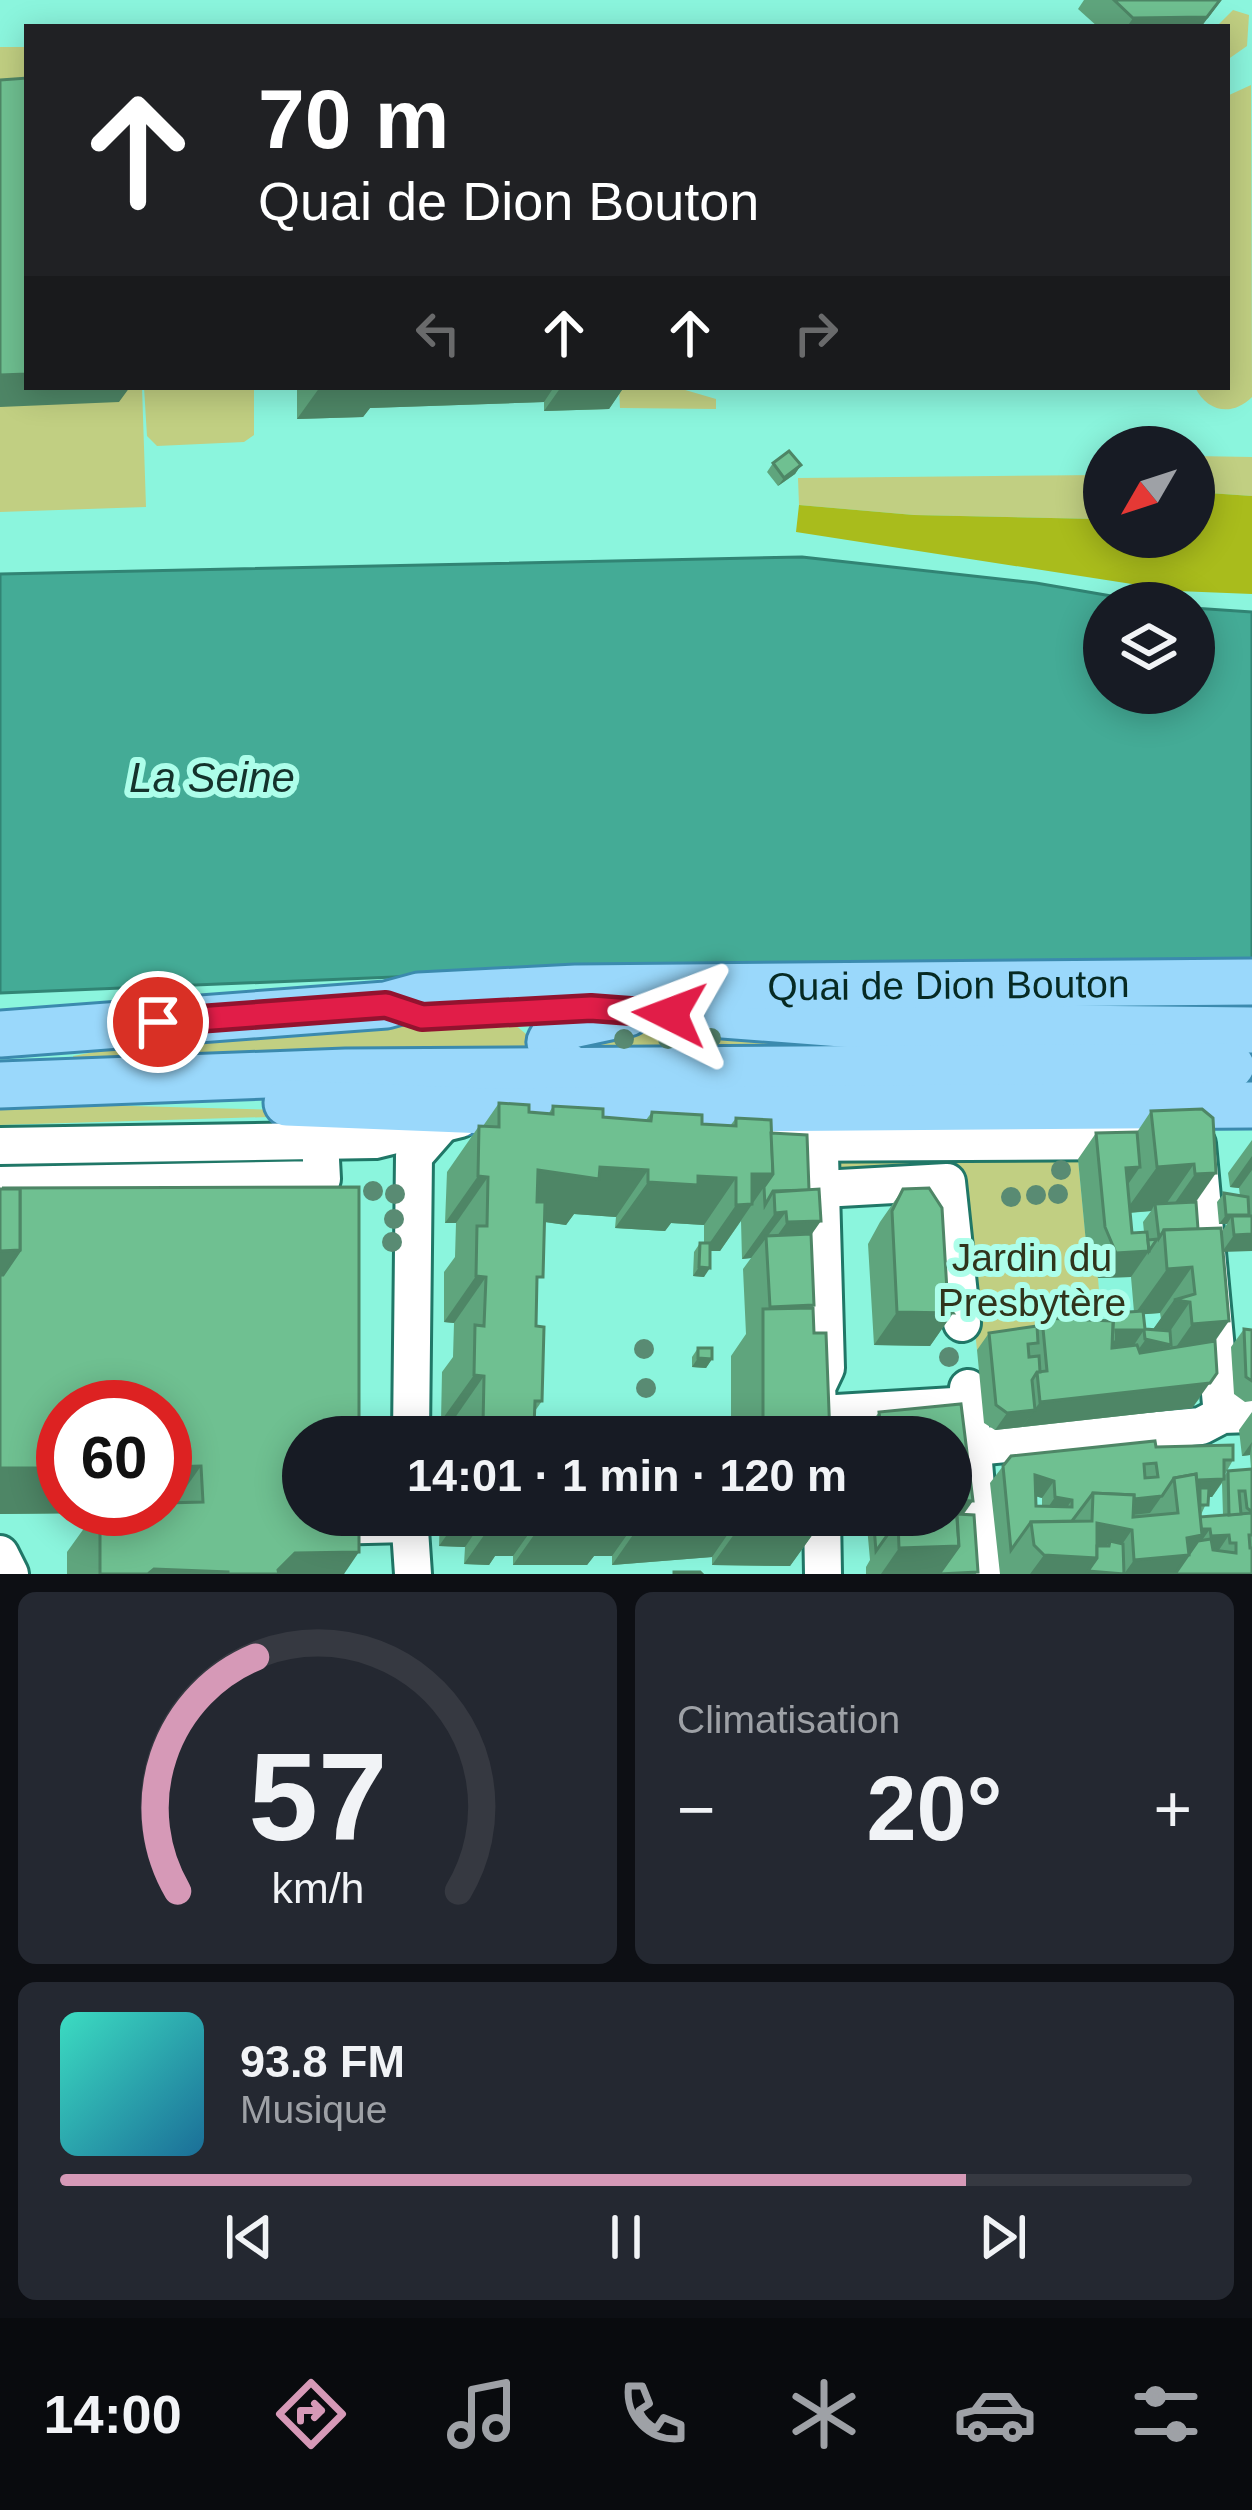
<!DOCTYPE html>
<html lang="fr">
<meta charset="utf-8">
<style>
body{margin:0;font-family:Arial,sans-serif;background:#242831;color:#f1f3f6;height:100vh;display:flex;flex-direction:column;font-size:45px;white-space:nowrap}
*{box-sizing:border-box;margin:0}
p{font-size:39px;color:#9ea1a6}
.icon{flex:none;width:66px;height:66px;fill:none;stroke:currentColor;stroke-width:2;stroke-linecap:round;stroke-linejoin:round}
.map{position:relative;height:1574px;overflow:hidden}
.drawer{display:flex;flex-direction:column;gap:18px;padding:18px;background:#0d0f14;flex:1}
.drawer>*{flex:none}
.banner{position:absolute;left:24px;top:24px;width:1206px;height:366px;border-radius:0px;box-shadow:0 6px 30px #0003;background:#202124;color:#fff;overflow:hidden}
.needle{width:78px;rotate:231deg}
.controls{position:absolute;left:1083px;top:426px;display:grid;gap:24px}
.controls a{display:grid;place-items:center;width:132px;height:132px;border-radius:50%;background:#171b24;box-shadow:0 6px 30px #0003;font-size:60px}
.speed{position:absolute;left:36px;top:1380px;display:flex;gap:24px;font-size:60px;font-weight:700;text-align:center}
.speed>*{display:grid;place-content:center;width:156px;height:156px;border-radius:50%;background:#171b24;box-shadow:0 6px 30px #0003;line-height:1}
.speed .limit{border:18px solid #d22;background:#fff;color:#111}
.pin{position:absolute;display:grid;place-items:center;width:102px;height:102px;color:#fff;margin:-51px;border:6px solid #fff;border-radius:50%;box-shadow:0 3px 12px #0007}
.me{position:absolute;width:132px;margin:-66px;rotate:273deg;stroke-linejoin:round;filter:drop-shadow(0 0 9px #0008)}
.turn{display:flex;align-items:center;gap:42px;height:252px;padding:0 36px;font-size:54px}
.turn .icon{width:156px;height:156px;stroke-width:2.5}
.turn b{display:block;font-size:84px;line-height:102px}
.lanes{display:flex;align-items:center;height:114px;padding:0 36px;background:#0003;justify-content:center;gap:60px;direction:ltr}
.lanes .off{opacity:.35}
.big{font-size:90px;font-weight:700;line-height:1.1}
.drawer .card{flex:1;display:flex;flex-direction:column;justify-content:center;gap:18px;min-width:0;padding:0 42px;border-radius:18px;background:#242831}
.drawer .dial{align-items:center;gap:0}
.dial svg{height:312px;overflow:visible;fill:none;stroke:#363941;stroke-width:7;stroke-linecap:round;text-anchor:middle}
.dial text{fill:#f1f3f6;stroke:none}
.song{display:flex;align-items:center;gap:36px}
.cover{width:144px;height:144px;border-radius:18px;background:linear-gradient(135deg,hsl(170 70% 55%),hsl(200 70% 35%))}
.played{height:12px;border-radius:6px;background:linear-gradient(90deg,#d699b7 80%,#363941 80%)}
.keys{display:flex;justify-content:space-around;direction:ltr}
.heat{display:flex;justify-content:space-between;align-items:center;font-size:66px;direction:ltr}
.drawer .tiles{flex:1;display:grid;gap:18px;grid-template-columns:1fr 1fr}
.card:last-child{grid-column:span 2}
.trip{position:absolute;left:282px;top:1416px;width:690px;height:120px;border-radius:60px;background:#171b24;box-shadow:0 6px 30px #0003;font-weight:700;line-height:120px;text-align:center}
.tabs{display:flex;height:192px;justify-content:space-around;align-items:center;background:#090b0e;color:#9ea1a6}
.tabs .icon{width:84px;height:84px}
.tabs .on{color:#d699b7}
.tabs b{font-size:54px;color:#f1f3f6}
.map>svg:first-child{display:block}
</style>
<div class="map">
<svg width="1252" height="1574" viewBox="0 0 1252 1574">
<rect width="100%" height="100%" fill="#8bf5dd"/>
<g fill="#c1cf82">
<polygon points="1233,10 1249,15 1247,46 1227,60 1227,27 1216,27"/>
<polygon points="0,47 27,47 27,387 142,387 146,507 0,512"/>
<path d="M1251,85L1252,397C1232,417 1207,412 1195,387H1227V96Z"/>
<polygon points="144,387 254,387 254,435 244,442 157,446 147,436"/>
<polygon points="619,387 675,387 716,399 716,409 620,408"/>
<polygon points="1194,456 1252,457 1252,496 1194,492"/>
<polygon points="1099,475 1097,519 914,515 799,505 798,478"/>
<polygon points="508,1019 526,1034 526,1045 517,1055 76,1067 73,1056 137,1044"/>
<polygon points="600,1028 764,1029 841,1039 840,1051 593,1052 584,1042"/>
<polygon points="0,1104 16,1103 400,1113 0,1125"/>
<polygon points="1078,1159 1087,1252 1098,1278 1102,1330 977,1350 959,1174 838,1178 837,1161"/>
</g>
<polygon fill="#a9bc1c" points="1194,492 1252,496 1252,594 1177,591 796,532 799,505 914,515 1096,519 1104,502 1104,537 1194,537"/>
<polygon fill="#44ab96" stroke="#318474" stroke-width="3" points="802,557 1036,583 1152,603 1104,603 1104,693 1194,693 1194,608 1252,612 1252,961 737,963 0,993 0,574"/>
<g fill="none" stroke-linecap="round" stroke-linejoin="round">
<g stroke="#207767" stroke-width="42">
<g id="minor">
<polyline points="819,1120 826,1368 817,1387 820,1437"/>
<polyline points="762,1143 1138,1141"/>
<polyline points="1197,1144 1222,1415"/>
<polyline points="0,1146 375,1140 460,1119"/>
<polyline points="0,1185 322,1179 320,1141"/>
<polyline points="822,1189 947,1182 962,1323"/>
<polyline points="968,1388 983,1574"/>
<polyline points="820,1414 954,1406"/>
<polyline points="411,1437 414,1156 442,1124"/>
<polyline points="974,1447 1201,1426 1222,1415 1252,1414"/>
<polyline points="409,1515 413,1574"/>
<polyline points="822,1515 823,1574"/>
<polyline points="326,1526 409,1524"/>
<polyline points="0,1554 10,1574"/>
</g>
</g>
<g stroke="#3b8aae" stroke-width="51">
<g id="major">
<polyline points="723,1015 868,1026 1252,1030"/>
<path id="s1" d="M0,1034L386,1005L419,996L576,988L1252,982"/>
<polyline points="574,1070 559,1061 550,1042 558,1028 628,1013"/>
<polyline points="0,1085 346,1072 1231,1066"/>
<polyline points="287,1103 487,1111 1252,1105"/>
</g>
</g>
<use href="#minor" stroke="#fff" stroke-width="36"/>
<use href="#major" stroke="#9ad8fb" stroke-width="45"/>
</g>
<g fill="#598b73">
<circle cx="711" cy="1038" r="10"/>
<circle cx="624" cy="1039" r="10"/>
<circle cx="668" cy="1039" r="10"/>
<circle cx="1061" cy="1170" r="10"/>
<circle cx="373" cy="1191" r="10"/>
<circle cx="395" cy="1194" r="10"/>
<circle cx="1058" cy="1194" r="10"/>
<circle cx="1036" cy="1195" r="10"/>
<circle cx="1011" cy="1197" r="10"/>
<circle cx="394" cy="1219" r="10"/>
<circle cx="392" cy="1242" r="10"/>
<circle cx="644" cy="1349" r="10"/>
<circle cx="949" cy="1357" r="10"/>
<circle cx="646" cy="1388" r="10"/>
</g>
<g fill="#5fa57d" fill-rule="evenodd">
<polygon points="1084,0 1221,0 1201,27 1098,27 1078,9"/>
<polygon points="297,387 624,387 609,409 544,411 544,402 370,408 363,417 297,419"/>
<polygon points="773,463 801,465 795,474 778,486 767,472"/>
<polygon points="499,1103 529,1112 549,1113 553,1106 603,1117 646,1120 652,1112 702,1124 730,1126 736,1118 771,1133 811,1234 814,1333 830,1437 731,1437 731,1356 746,1334 743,1269 751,1258 742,1259 741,1221 720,1251 710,1251 704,1277 693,1276 694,1252 700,1243 704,1243 704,1225 671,1223 665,1231 615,1228 616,1217 574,1214 566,1225 544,1222 536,1287 536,1326 542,1401 535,1411 526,1437 451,1437 452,1422 441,1421 442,1372 453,1357 454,1323 444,1322 444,1272 455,1257 456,1223 445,1223 447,1172 479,1126 483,1126"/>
<path d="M1202,1109L1196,1202L1198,1229L1222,1231L1227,1224H1219L1217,1202L1224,1193L1240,1196L1239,1188L1230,1187L1228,1173L1252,1140V1216L1223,1252L1215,1341L1199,1399L1192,1408L995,1430L984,1423L977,1350L989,1333L1037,1327L1042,1318L1109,1321L1114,1313L1134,1312L1131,1277L1098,1278L1087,1253L1078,1159L1096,1133L1137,1132L1151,1111ZM1151,1211L1143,1222L1144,1232L1132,1233L1130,1213ZM1160,1313L1161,1319L1153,1330L1145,1329L1144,1314Z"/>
<path d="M0,1189L359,1530L344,1574H67V1552L95,1513L0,1514ZM165,1407V1509H63Z"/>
<polygon points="903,1189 948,1307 953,1313 930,1346 874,1345 868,1244 880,1222"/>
<polygon points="1244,1329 1252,1330 1252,1401 1245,1402 1234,1394 1231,1347"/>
<polygon points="698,1348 712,1359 706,1368 692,1367 692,1357"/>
<polygon points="961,1404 964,1514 976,1574 866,1574 866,1567 870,1560 866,1515 951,1515 951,1437 868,1437 867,1429 879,1412"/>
<path d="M1252,1412V1574H1000L990,1483L1003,1466L1156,1447L1233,1460L1224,1476L1228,1471L1251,1469L1250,1455L1242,1456L1239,1430ZM1222,1483L1223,1515L1200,1517L1209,1497H1212ZM1035,1496L1042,1498V1506H1036Z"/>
<polygon points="440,1515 823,1515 823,1520 790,1566 712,1565 712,1557 612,1565 612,1556 594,1556 587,1565 513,1565 513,1556 495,1556 489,1565 464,1564 465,1547 439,1546"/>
</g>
<g fill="#4e8666" fill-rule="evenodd">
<polygon points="1221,0 1201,27 1127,27 1133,18"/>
<polygon points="27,374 27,387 130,387 119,402 0,407 0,375"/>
<polygon points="320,387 554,387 544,402 370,408 363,417 297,419"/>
<polygon points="561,387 624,387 609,409 544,411"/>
<polygon points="801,465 795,474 778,486 784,478"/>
<polygon points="1252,1156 1252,1170 1239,1188 1230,1187"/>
<polygon points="1194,1164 1162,1210 1155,1204 1151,1211 1124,1213 1157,1167"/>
<polygon points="600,1167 648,1170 616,1217 574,1214 566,1225 506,1216 538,1170"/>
<polygon points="1140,1167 1122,1193 1126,1168"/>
<polygon points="1216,1173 1184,1219 1162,1221 1195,1174"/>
<polygon points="752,1174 773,1174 720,1251 704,1251 736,1205"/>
<polygon points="478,1176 488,1177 456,1223 445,1223"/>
<polygon points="698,1176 736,1178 704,1225 671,1223 665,1231 615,1228 648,1182"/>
<polygon points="773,1191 821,1221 788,1268 767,1250 787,1222 786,1212 751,1258 742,1259 775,1213"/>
<polygon points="1226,1215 1232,1216 1227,1224 1219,1224"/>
<polygon points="1252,1234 1252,1251 1222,1252 1234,1235"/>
<polygon points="20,1250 0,1279 0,1251"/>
<polygon points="1149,1251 1131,1277 1098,1278 1116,1253"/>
<polygon points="699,1267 710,1268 704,1277 693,1276"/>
<polygon points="1192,1267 1160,1313 1134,1315 1167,1269"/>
<polygon points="476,1276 486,1277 454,1323 444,1322"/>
<polygon points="1174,1300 1190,1302 1162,1343 1171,1345 1159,1362 1133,1357"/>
<polygon points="897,1312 953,1313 930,1346 874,1345"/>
<polygon points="1229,1321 1197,1367 1160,1370 1192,1324"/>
<polygon points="1116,1330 1144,1330 1132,1348 1095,1359"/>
<polygon points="698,1358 712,1359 706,1368 692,1367"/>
<polygon points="1217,1373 1192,1408 1022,1427 1040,1402"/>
<polygon points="474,1375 484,1376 452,1422 441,1421"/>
<polygon points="1035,1410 1022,1427 995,1430 1007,1413"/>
<polygon points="1252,1442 1250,1455 1242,1456"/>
<polygon points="201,1466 168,1513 165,1509 165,1467"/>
<polygon points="0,1468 63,1468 63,1509 98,1509 95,1513 0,1514"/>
<polygon points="1035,1475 1054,1481 1042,1498 1022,1492"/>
<polygon points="1224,1479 1212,1497 1194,1497 1199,1480"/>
<polygon points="1162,1496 1150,1513 1105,1518 1117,1501"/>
<polygon points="1055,1497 1072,1500 1061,1516 1043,1515"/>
<polygon points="951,1500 973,1501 961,1518 951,1515"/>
<polygon points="461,1515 487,1515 465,1547 439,1546"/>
<polygon points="518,1515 542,1515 513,1556 495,1556 489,1565 464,1564 496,1518"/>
<polygon points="617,1515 641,1515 612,1556 594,1556 587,1565 513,1565 546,1518"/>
<polygon points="690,1515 741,1515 712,1557 612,1565 644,1519"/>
<polygon points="745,1519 823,1520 790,1566 712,1565"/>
<path d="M1091,1523L1132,1530L1103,1572L1124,1574L1134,1560L1188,1530L1210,1529L1198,1546L1203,1548L1211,1536L1229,1535L1217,1553L1175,1574H1030L1044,1555ZM1110,1541L1109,1546L1088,1571Z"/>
<polygon points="359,1524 364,1524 344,1552 359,1552 344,1574 275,1574 295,1553"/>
<polygon points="959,1546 939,1574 881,1574 899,1548"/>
<polygon points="154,1569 228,1572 227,1574 148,1574"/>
</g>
<g fill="#6fc091" stroke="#4e8666" stroke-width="3" fill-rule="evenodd">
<polygon points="1114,0 1220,0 1207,17 1133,18"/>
<polygon points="27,78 27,374 0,375 0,80"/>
<polygon points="385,387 485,387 382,391"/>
<polygon points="789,451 801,465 784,478 773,463"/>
<polygon points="499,1103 529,1105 529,1112 553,1114 553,1106 603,1109 603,1117 651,1121 652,1112 702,1115 702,1124 736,1126 736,1118 771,1120 773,1174 752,1174 752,1204 736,1205 736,1178 698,1176 698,1185 648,1182 648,1170 600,1167 599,1179 538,1170 537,1202 545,1202 543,1277 537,1277 536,1326 544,1327 542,1401 535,1401 534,1427 525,1426 525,1437 473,1437 473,1425 483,1425 484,1376 474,1375 475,1325 484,1326 486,1277 476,1276 477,1226 487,1226 488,1177 478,1176 479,1126 499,1127"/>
<polygon points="1202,1109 1213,1118 1216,1173 1195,1174 1194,1164 1157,1167 1151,1111"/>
<polygon points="1137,1132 1140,1167 1126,1168 1132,1233 1147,1232 1149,1251 1116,1253 1105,1227 1096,1133"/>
<polygon points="771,1133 807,1135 809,1190 773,1191 765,1205 764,1187 773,1174"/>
<polygon points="359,1187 359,1437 303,1437 303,1515 363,1515 364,1524 359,1524 359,1552 295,1553 278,1570 279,1574 228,1574 228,1572 154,1569 148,1574 100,1574 100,1509 165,1509 165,1503 203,1502 201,1466 165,1467 165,1407 63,1407 63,1468 0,1468 0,1275 3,1275 20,1250 20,1189 2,1188"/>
<polygon points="929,1188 942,1208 948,1307 953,1313 897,1312 892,1211 903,1189"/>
<polygon points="0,1189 20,1189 20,1250 0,1251"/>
<polygon points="819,1189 821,1221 787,1222 786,1212 775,1213 774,1192"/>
<polygon points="1224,1193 1248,1197 1249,1215 1226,1215"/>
<polygon points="1196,1202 1198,1229 1164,1230 1159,1238 1155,1204"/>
<polygon points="1232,1216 1252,1216 1252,1234 1234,1235"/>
<polygon points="1221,1228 1229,1321 1192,1324 1190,1302 1174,1300 1195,1294 1192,1267 1167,1269 1164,1230"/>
<polygon points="811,1234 814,1305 770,1307 766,1236"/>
<polygon points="1157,1239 1149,1251 1148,1240"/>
<polygon points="700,1243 710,1243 710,1268 699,1267"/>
<polygon points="813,1308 814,1333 826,1333 830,1437 772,1437 772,1434 763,1434 763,1309"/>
<polygon points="1143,1311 1145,1329 1170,1331 1171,1345 1145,1339 1144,1330 1116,1330 1116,1342 1112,1342 1114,1313"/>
<polygon points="1042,1318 1113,1321 1112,1348 1137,1345 1140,1353 1215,1341 1217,1373 1210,1383 1040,1402 1037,1372 1047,1371"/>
<polygon points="1037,1326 1038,1343 1028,1344 1029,1357 1039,1356 1040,1372 1037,1372 1032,1380 1035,1410 1007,1413 996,1405 989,1333"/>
<polygon points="1244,1329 1252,1330 1252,1381 1246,1377"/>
<polygon points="698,1348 712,1348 712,1359 698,1358"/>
<polygon points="961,1404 973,1501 951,1500 951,1437 882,1437 879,1412"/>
<path d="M1155,1441L1156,1447L1233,1445V1460H1224V1479L1199,1480L1200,1517L1252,1513V1535H1249L1250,1548H1252V1574H1175L1198,1541L1211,1539L1213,1550L1236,1553V1543H1230L1229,1535L1211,1536L1210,1529H1201L1196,1474L1174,1478L1162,1496L1134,1499V1495L1093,1493L1072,1521L1031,1522L1011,1550L1003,1466L1011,1456ZM1156,1463L1158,1477L1145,1478L1144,1464ZM1035,1475L1054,1481L1055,1497L1072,1500V1507L1036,1506Z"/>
<polygon points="1252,1469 1252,1512 1247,1508 1245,1491 1239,1491 1241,1514 1229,1515 1228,1471"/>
<polygon points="1196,1474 1202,1535 1187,1538 1189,1555 1134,1560 1132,1530 1097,1523 1097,1558 1044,1555 1034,1545 1031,1522 1092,1521 1093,1493 1134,1495 1133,1517 1178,1513 1174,1478"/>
<polygon points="1200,1488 1209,1488 1208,1505 1200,1505"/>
<polygon points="956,1506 959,1546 899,1548 898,1520 944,1519 945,1515 951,1515 951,1507"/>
<polygon points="957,1514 974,1515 978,1572 939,1574 959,1546"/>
<rect x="496" y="1515" width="25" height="3"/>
<polygon points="546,1515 620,1515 620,1519 546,1518"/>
<polygon points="644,1515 690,1515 644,1519"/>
<polygon points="745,1515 823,1515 823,1520 745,1519"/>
<polygon points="873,1515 900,1515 901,1520 898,1520 876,1551"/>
<polygon points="907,1515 940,1515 938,1519 908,1520"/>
<polygon points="1110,1541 1123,1544 1124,1574 1088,1571 1097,1558 1097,1546 1109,1546"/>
<polygon points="674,1572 700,1572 702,1574 674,1574"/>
</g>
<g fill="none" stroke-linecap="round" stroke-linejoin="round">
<g stroke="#92132f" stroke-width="30">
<polyline id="route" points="158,1022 386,1005 422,1017 591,1008 670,1014"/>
</g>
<use href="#route" stroke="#e11d48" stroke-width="21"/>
</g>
<g text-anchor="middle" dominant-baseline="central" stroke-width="12" stroke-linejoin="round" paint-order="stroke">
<g font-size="39" fill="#062a23" stroke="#adfeea">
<text stroke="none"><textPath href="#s1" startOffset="951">Quai de Dion Bouton</textPath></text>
</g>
<g font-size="39" fill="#30341c" stroke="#adfeea">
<text x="1032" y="1257">Jardin du<tspan x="1032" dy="45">Presbytère</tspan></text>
</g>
<g font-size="42" font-style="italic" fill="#14332c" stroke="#adfeea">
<text x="212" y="777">La Seine</text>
</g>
</g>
</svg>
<div class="controls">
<a><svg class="needle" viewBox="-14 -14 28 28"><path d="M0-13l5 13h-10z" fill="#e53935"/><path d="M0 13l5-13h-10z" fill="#9ea1a6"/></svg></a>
<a><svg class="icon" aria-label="layers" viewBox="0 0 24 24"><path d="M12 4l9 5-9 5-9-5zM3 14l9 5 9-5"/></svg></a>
</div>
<div class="speed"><div class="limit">60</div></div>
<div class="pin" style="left:158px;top:1022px;background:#d93025"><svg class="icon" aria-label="arrive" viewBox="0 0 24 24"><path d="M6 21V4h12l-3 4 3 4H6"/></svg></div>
<svg class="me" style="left:670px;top:1014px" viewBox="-20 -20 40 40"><path d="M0-17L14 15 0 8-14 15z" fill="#e11d48" stroke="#fff" stroke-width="4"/></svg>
<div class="trip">14:01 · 1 min · 120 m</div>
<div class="banner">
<div class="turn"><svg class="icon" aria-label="ahead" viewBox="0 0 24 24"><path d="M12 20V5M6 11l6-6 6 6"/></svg><div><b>70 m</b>Quai de Dion Bouton</div></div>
<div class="lanes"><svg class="icon off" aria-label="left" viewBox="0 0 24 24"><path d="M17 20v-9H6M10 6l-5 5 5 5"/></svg><svg class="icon" aria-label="ahead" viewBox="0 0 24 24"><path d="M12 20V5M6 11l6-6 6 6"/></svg><svg class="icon" aria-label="ahead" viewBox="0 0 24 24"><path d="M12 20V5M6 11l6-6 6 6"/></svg><svg class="icon off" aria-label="right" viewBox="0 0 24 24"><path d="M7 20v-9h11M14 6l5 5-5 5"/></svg></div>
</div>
</div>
<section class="drawer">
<div class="tiles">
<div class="card dial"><svg viewBox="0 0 100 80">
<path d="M14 69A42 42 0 1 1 86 69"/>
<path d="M14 69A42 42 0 0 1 34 9" stroke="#d699b7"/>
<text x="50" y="56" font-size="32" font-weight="700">57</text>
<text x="50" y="72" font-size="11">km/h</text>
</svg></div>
<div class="card"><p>Climatisation</p>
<div class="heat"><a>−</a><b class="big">20°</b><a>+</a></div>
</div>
<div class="card">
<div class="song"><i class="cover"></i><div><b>93.8 FM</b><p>Musique</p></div></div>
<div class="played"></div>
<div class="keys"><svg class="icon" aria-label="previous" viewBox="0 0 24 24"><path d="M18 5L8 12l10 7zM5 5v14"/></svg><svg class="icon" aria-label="pause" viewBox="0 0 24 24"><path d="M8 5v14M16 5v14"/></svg><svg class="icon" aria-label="next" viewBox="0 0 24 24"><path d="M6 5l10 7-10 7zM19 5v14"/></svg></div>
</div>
</div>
</section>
<nav class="tabs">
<b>14:00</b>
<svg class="icon on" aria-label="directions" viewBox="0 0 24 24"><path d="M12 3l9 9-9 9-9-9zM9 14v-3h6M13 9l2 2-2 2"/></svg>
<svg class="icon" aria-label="music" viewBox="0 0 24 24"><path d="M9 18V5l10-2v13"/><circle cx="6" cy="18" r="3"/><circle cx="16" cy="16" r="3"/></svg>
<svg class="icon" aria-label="phone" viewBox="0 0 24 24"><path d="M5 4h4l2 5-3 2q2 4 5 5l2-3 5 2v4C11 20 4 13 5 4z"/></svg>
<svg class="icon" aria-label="climate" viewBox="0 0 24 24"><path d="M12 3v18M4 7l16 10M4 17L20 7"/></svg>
<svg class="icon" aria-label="car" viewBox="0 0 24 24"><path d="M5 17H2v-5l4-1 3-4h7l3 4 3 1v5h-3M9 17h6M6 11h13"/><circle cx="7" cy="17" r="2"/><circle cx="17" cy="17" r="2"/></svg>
<svg class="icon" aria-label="filters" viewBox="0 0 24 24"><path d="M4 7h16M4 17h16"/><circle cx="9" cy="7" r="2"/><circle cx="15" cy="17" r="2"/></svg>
</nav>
